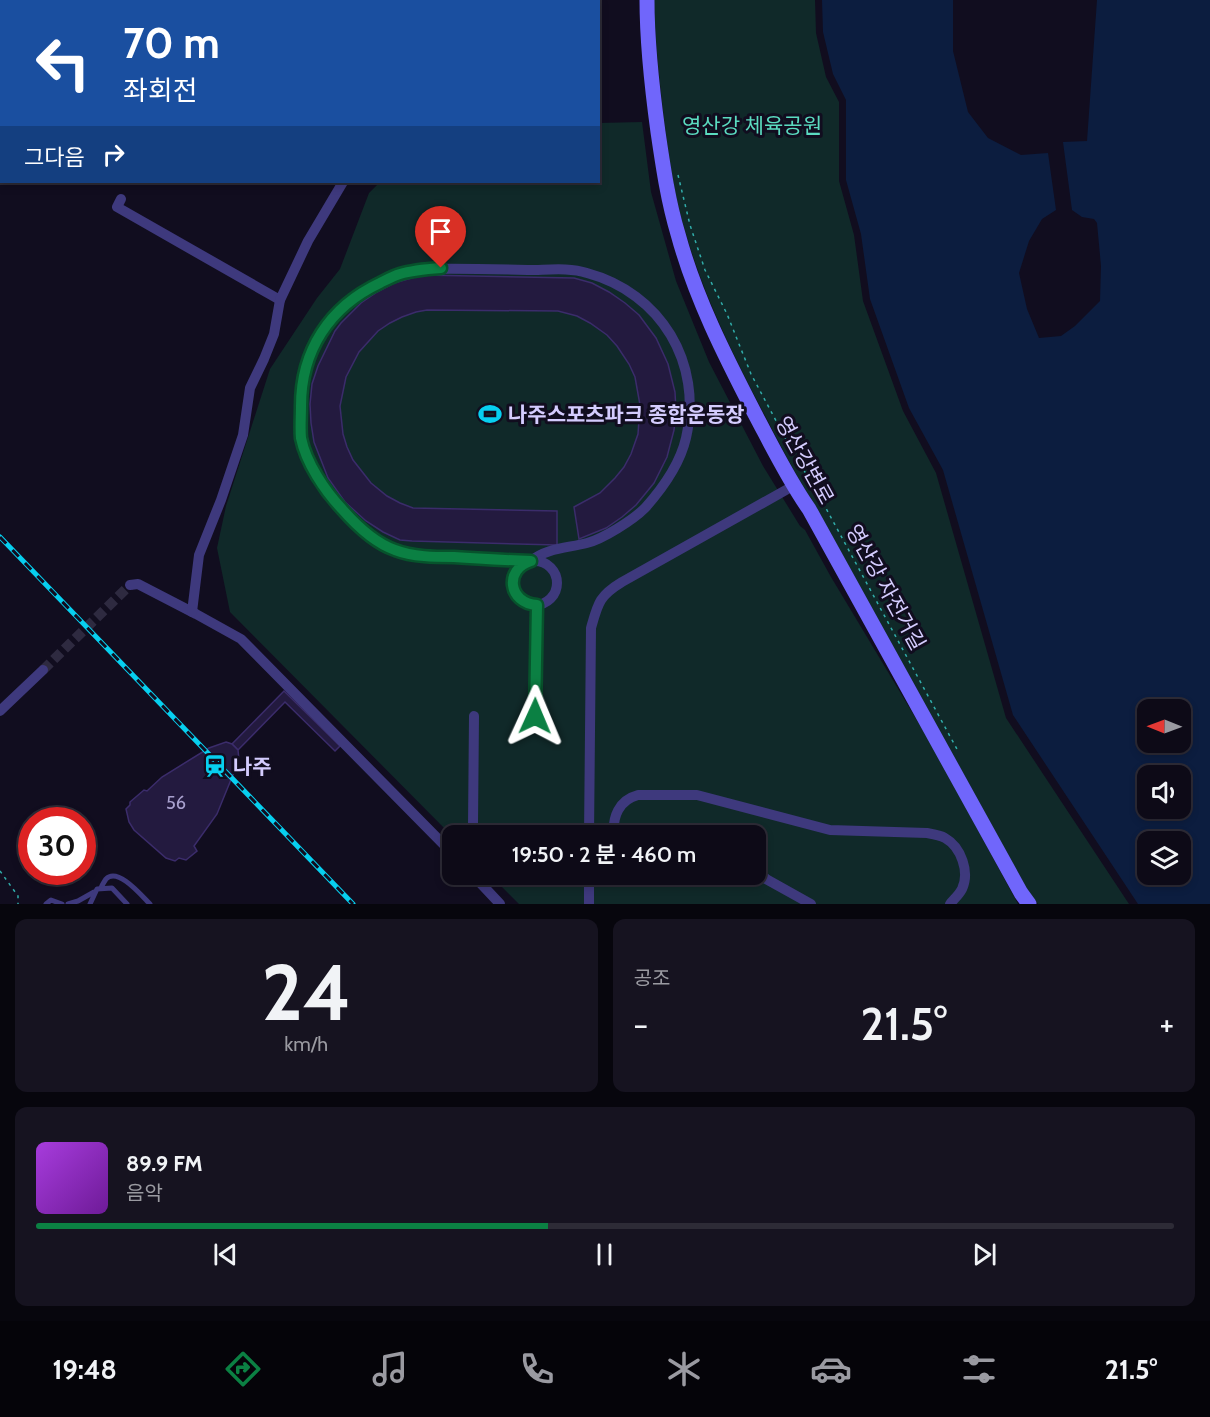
<!DOCTYPE html>
<html lang="ko">
<meta charset="utf-8">
<style>
body{margin:0;font-family:Cabin,"Noto Sans KR",sans-serif;background:#161320;color:#f1f3f6;height:100vh;display:flex;flex-direction:column;font-size:22px;white-space:nowrap}
*{box-sizing:border-box;margin:0}
p{font-size:20px;color:#9a9aa1}
.icon{flex:none;width:33px;height:33px;fill:none;stroke:currentColor;stroke-width:2;stroke-linecap:round;stroke-linejoin:round}
.map{position:relative;height:904px;overflow:hidden}
.sheet{display:flex;flex-direction:column;gap:15px;padding:15px;background:#07060d;flex:1}
.sheet>*{flex:none}
.guide{position:absolute;left:0px;top:0px;width:600px;height:183px;box-shadow:0 3px 9px #0003,0 0 0 2px #2d2b36;background:#1a4fa0;color:#fff;overflow:hidden}
.needle{width:39px;rotate:271deg}
.controls{position:absolute;left:1137px;top:699px;display:grid;gap:12px}
.controls a{display:grid;place-items:center;width:54px;height:54px;border-radius:12px;background:#0d0a17;box-shadow:0 3px 9px #0003,0 0 0 2px #2d2b36;font-size:30px}
.speed{position:absolute;left:18px;top:807px;display:flex;gap:12px;font-size:30px;font-weight:700;text-align:center}
.speed>*{display:grid;place-content:center;width:78px;height:78px;border-radius:50%;background:#0d0a17;box-shadow:0 3px 9px #0003,0 0 0 2px #2d2b36;line-height:1}
.speed .limit{border:9px solid #d22;background:#fff;color:#111}
.pin{position:absolute;display:grid;place-items:center;width:51px;height:51px;color:#fff;margin:-62px -26px;border-radius:50% 50% 50% 0;rotate:-45deg;box-shadow:0 0 6px #0007}
.pin .icon{rotate:45deg}
.me{position:absolute;width:66px;margin:-33px;rotate:1deg;stroke-linejoin:round;filter:drop-shadow(0 0 4px #0008)}
.turn{display:flex;align-items:center;gap:21px;height:126px;padding:0 24px;font-size:27px}
.turn .icon{width:78px;height:78px;stroke-width:2.5}
.turn b{display:block;font-size:42px;line-height:51px}
.then{display:flex;align-items:center;height:57px;padding:0 24px;background:#0003;gap:12px;font-size:22px}
.big{font-size:45px;font-weight:600;line-height:1.1}
.sheet .widget{flex:1;display:flex;flex-direction:column;justify-content:center;gap:9px;min-width:0;padding:0 21px;border-radius:12px;background:#161320}
.sheet .dial{align-items:center;gap:0}
.dial b{font-size:78px;line-height:1}
.song{display:flex;align-items:center;gap:18px}
.cover{width:72px;height:72px;border-radius:9px;background:linear-gradient(135deg,hsl(280 70% 55%),hsl(280 70% 35%))}
.played{height:6px;border-radius:3px;background:linear-gradient(90deg,#0b8043 45%,#2d2b36 45%)}
.keys{display:flex;justify-content:space-around;direction:ltr}
.heat{display:flex;justify-content:space-between;align-items:center;font-size:33px;direction:ltr}
.sheet .tiles{flex:1;display:grid;gap:15px;grid-template-columns:1fr 1fr}
.widget:last-child{grid-column:span 2}
.trip{position:absolute;left:442px;top:825px;width:324px;height:60px;border-radius:12px;background:#0d0a17;box-shadow:0 3px 9px #0003,0 0 0 2px #2d2b36;font-weight:600;line-height:60px;text-align:center}
.menu{display:flex;height:96px;justify-content:space-around;align-items:center;background:#050409;color:#9a9aa1}
.menu .icon{width:42px;height:42px}
.menu .current{color:#0b8043}
.menu b{font-size:27px;color:#f1f3f6}
.map>svg:first-child{display:block}
</style>
<div class="map">
<svg width="1210" height="904" viewBox="0 0 1210 904">
<rect width="100%" height="100%" fill="#110d1f"/>
<g fill="#102929">
<path d="M654,0H815L816,33L826,77L839,102V181L854,235L863,301L903,411L936,473L1006,718L1129,904H1038L1027,889L815,505C795,475 779,442 762,410C732,353 704,296 686,234C675,200 670,163 665,127C660,85 655,43 654,0Z"/>
<polygon points="642,122 651,192 676,281 709,362 763,466 800,526 805,530 831,577 933,747 1018,904 519,904 490,875 756,874 756,836 453,836 453,837 230,612 217,548 226,506 270,369 317,298 340,269 369,193 380,182 598,182 599,123"/>
</g>
<path fill="#0c1d3f" fill-rule="evenodd" d="M822,0H953V51L968,112L988,138L1021,155L1048,153L1056,210L1042,219L1029,241L1019,273L1027,309L1039,338L1061,336L1075,326L1100,301L1101,266L1097,223L1094,219L1082,217L1072,210L1063,142L1087,141L1097,0H1210V904H1138L1013,715L943,470L909,408L870,299L861,234L846,180V100L833,74L823,32ZM1148,710H1180V742H1148ZM1148,776H1180V808H1148ZM1148,842H1180V874H1148Z"/>
<g fill="#231a3f" stroke="#3b2c6b" stroke-width="1.5">
<polygon points="422,275 574,278 592,283 609,292 625,303 639,315 656,338 668,364 675,392 676,411 674,430 667,457 654,483 636,505 622,517 606,528 579,539 574,507 600,493 615,478 624,467 631,454 638,434 640,405 635,377 629,364 617,346 607,335 590,323 577,316 558,311 427,310 416,312 402,317 390,323 378,331 359,352 346,377 340,406 343,434 347,447 353,460 371,483 387,496 400,503 413,508 557,511 557,545 412,541 400,540 383,532 366,521 345,502 328,478 314,442 311,423 310,404 312,384 318,366 335,331 341,323 361,303 377,292 394,283"/>
<polygon points="284,691 340,746 335,751 285,702 238,750 232,744"/>
<polygon points="226,742 232,744 238,750 239,760 217,814 194,846 197,851 186,860 179,858 175,861 166,858 134,830 129,822 126,809 130,805 130,802 144,790 147,791 162,777 209,748"/>
</g>
<g fill="none" stroke-linecap="round" stroke-linejoin="round">
<polyline stroke="#2e2a40" stroke-width="10" stroke-dasharray="10 5" stroke-linecap="butt" points="43,670 130,585"/>
<g stroke="#31adaa" stroke-width="1.5" stroke-dasharray="3 4.5" stroke-linecap="butt">
<polyline points="678,175 690,225 705,270 727,314 751,374 789,445 822,501 958,751"/>
<polyline points="0,871 18,896 18,904"/>
</g>
<g stroke="#3e397d" stroke-width="5">
<path d="M101,888C102,885 104,882 106,879C118,867 141,895 150,904"/>
<polyline points="46,904 51,900 62,904"/>
<polyline points="68,904 78,901 94,892"/>
<polyline points="90,904 97,889 112,888 127,904"/>
</g>
<g stroke="#3e397d" stroke-width="10">
<polyline points="340,0 342,2"/>
<polyline points="121,199 117,207 280,300"/>
<path d="M424,269C458,268 493,269 528,270C547,270 569,267 587,273C661,293 703,363 686,438C680,464 662,489 645,508C633,520 603,539 587,543C568,548 546,548 531,561L410,554L394,550L371,537L350,518L320,481L311,466L301,439V391L304,373L316,341L328,323L345,305L371,288L399,274Z"/>
<circle cx="535" cy="583" r="22"/>
<polyline points="130,585 138,584 196,614 241,639 453,854"/>
<polyline points="192,612 199,555 221,500 243,435 250,388 264,359 274,334 280,300 308,241 343,182"/>
<polyline points="0,711 43,670"/>
<polyline points="474,716 473,825 482,836"/>
<polyline points="535,716 537,605"/>
<path d="M589,836L591,628C598,603 599,596 622,582L793,486"/>
<path d="M614,836C612,817 619,800 638,795H697L830,830L927,833C933,834 940,835 945,838C961,847 970,872 962,889C959,895 954,899 950,904"/>
<polyline points="472,874 500,904"/>
<polyline points="520,874 526,876 745,879 765,878"/>
<polyline points="759,875 811,904"/>
<polyline points="589,904 589,874"/>
</g>
<path stroke="#7066fb" stroke-width="15" d="M647,0C647,44 652,88 658,132C663,166 668,201 678,234C695,297 725,356 755,414C772,446 788,479 809,509L1021,893L1029,904"/>
<g stroke="#07cfef" stroke-width="5">
<polyline id="rail" points="0,537 353,904"/>
</g>
<use href="#rail" stroke="#110d1f" stroke-width="3" stroke-dasharray="9" stroke-linecap="butt"/>
</g>
<g fill="none" stroke-linecap="round" stroke-linejoin="round">
<g stroke="#07532c" stroke-width="15">
<path id="route" d="M441,268C427,269 413,270 400,274C393,276 386,280 380,283C329,307 301,351 301,406C301,417 300,428 301,438C306,463 325,491 342,509C356,525 375,543 395,550C413,557 435,557 454,557C480,559 505,560 531,561C504,569 508,603 537,605L535,716"/>
</g>
<use href="#route" stroke="#0b8043" stroke-width="10"/>
</g>
<defs>
<g id="stadium-bare" transform="scale(1.8)"><path d="M0-5a6.5 5 0 1 0 0 10a6.5 5 0 1 0 0-10ZM-3.5-1.8h7v3.6h-7Z" fill="#07cfef" stroke="#110d1f" stroke-width="2.5" paint-order="stroke"/></g>
<g id="station-bare" transform="scale(1.8)"><path d="M-3-6H3Q5-6 5-4V2Q5 4 3 4L4.5 6H3L1.5 4h-3L-3 6H-4.5L-3 4Q-5 4-5 2V-4Q-5-6-3-6ZM-3.5-4v3h7v-3ZM-3.5 1v1.5H-2V1ZM2 1v1.5H3.5V1Z" fill="#07cfef" stroke="#110d1f" stroke-width="2.5" paint-order="stroke"/></g>
</defs>
<g fill-rule="evenodd">
<use href="#stadium-bare" x="490" y="414"/>
<use href="#station-bare" x="215" y="766"/>
</g>
<g text-anchor="middle" dominant-baseline="central" stroke-width="6" stroke-linejoin="round" paint-order="stroke">
<g font-size="18" fill="#a8a0ce">
<text x="176" y="803">56</text>
</g>
<g font-size="21" fill="#5bdbc0" stroke="#110d1f">
<text x="752" y="125">영산강 체육공원</text>
</g>
<g font-size="21" font-weight="bold" fill="#d4ccfe" stroke="#110d1f" text-anchor="start">
<text x="508" y="414">나주스포츠파크 종합운동장</text>
<text x="233" y="766">나주</text>
</g>
<g font-size="21" fill="#d4ccfe" stroke="#110d1f">
<text transform="translate(805 460) rotate(61)">영산강변로</text>
<text transform="translate(886 587) rotate(61)">영산강 자전거길</text>
</g>
</g>
</svg>
<div class="controls">
<a><svg class="needle" viewBox="-14 -14 28 28"><path d="M0-13l5 13h-10z" fill="#e53935"/><path d="M0 13l5-13h-10z" fill="#9a9aa1"/></svg></a>
<a><svg class="icon" aria-label="sound" viewBox="0 0 24 24"><path d="M4 9h4l5-4v14l-5-4H4zM17 9q2 3 0 6"/></svg></a>
<a><svg class="icon" aria-label="layers" viewBox="0 0 24 24"><path d="M12 4l9 5-9 5-9-5zM3 14l9 5 9-5"/></svg></a>
</div>
<div class="speed"><div class="limit">30</div></div>
<div class="pin" style="left:441px;top:268px;background:#d93025"><svg class="icon" aria-label="arrive" viewBox="0 0 24 24"><path d="M6 21V4h12l-3 4 3 4H6"/></svg></div>
<svg class="me" style="left:535px;top:716px" viewBox="-20 -20 40 40"><path d="M0-17L14 15 0 8-14 15z" fill="#0b8043" stroke="#fff" stroke-width="4"/></svg>
<div class="trip">19:50 · 2 분 · 460 m</div>
<div class="guide">
<div class="turn"><svg class="icon" aria-label="left" viewBox="0 0 24 24"><path d="M17 20v-9H6M10 6l-5 5 5 5"/></svg><div><b>70 m</b>좌회전</div></div>
<div class="then">그다음<svg class="icon" aria-label="right" viewBox="0 0 24 24"><path d="M7 20v-9h11M14 6l5 5-5 5"/></svg></div>
</div>
</div>
<section class="sheet">
<div class="tiles">
<div class="widget dial"><b>24</b><p>km/h</p></div>
<div class="widget"><p>공조</p>
<div class="heat"><a>−</a><b class="big">21.5°</b><a>+</a></div>
</div>
<div class="widget">
<div class="song"><i class="cover"></i><div><b>89.9 FM</b><p>음악</p></div></div>
<div class="played"></div>
<div class="keys"><svg class="icon" aria-label="previous" viewBox="0 0 24 24"><path d="M18 5L8 12l10 7zM5 5v14"/></svg><svg class="icon" aria-label="pause" viewBox="0 0 24 24"><path d="M8 5v14M16 5v14"/></svg><svg class="icon" aria-label="next" viewBox="0 0 24 24"><path d="M6 5l10 7-10 7zM19 5v14"/></svg></div>
</div>
</div>
</section>
<nav class="menu">
<b>19:48</b>
<svg class="icon current" aria-label="directions" viewBox="0 0 24 24"><path d="M12 3l9 9-9 9-9-9zM9 14v-3h6M13 9l2 2-2 2"/></svg>
<svg class="icon" aria-label="music" viewBox="0 0 24 24"><path d="M9 18V5l10-2v13"/><circle cx="6" cy="18" r="3"/><circle cx="16" cy="16" r="3"/></svg>
<svg class="icon" aria-label="phone" viewBox="0 0 24 24"><path d="M5 4h4l2 5-3 2q2 4 5 5l2-3 5 2v4C11 20 4 13 5 4z"/></svg>
<svg class="icon" aria-label="climate" viewBox="0 0 24 24"><path d="M12 3v18M4 7l16 10M4 17L20 7"/></svg>
<svg class="icon" aria-label="car" viewBox="0 0 24 24"><path d="M5 17H2v-5l4-1 3-4h7l3 4 3 1v5h-3M9 17h6M6 11h13"/><circle cx="7" cy="17" r="2"/><circle cx="17" cy="17" r="2"/></svg>
<svg class="icon" aria-label="filters" viewBox="0 0 24 24"><path d="M4 7h16M4 17h16"/><circle cx="9" cy="7" r="2"/><circle cx="15" cy="17" r="2"/></svg>
<b>21.5°</b>
</nav>
